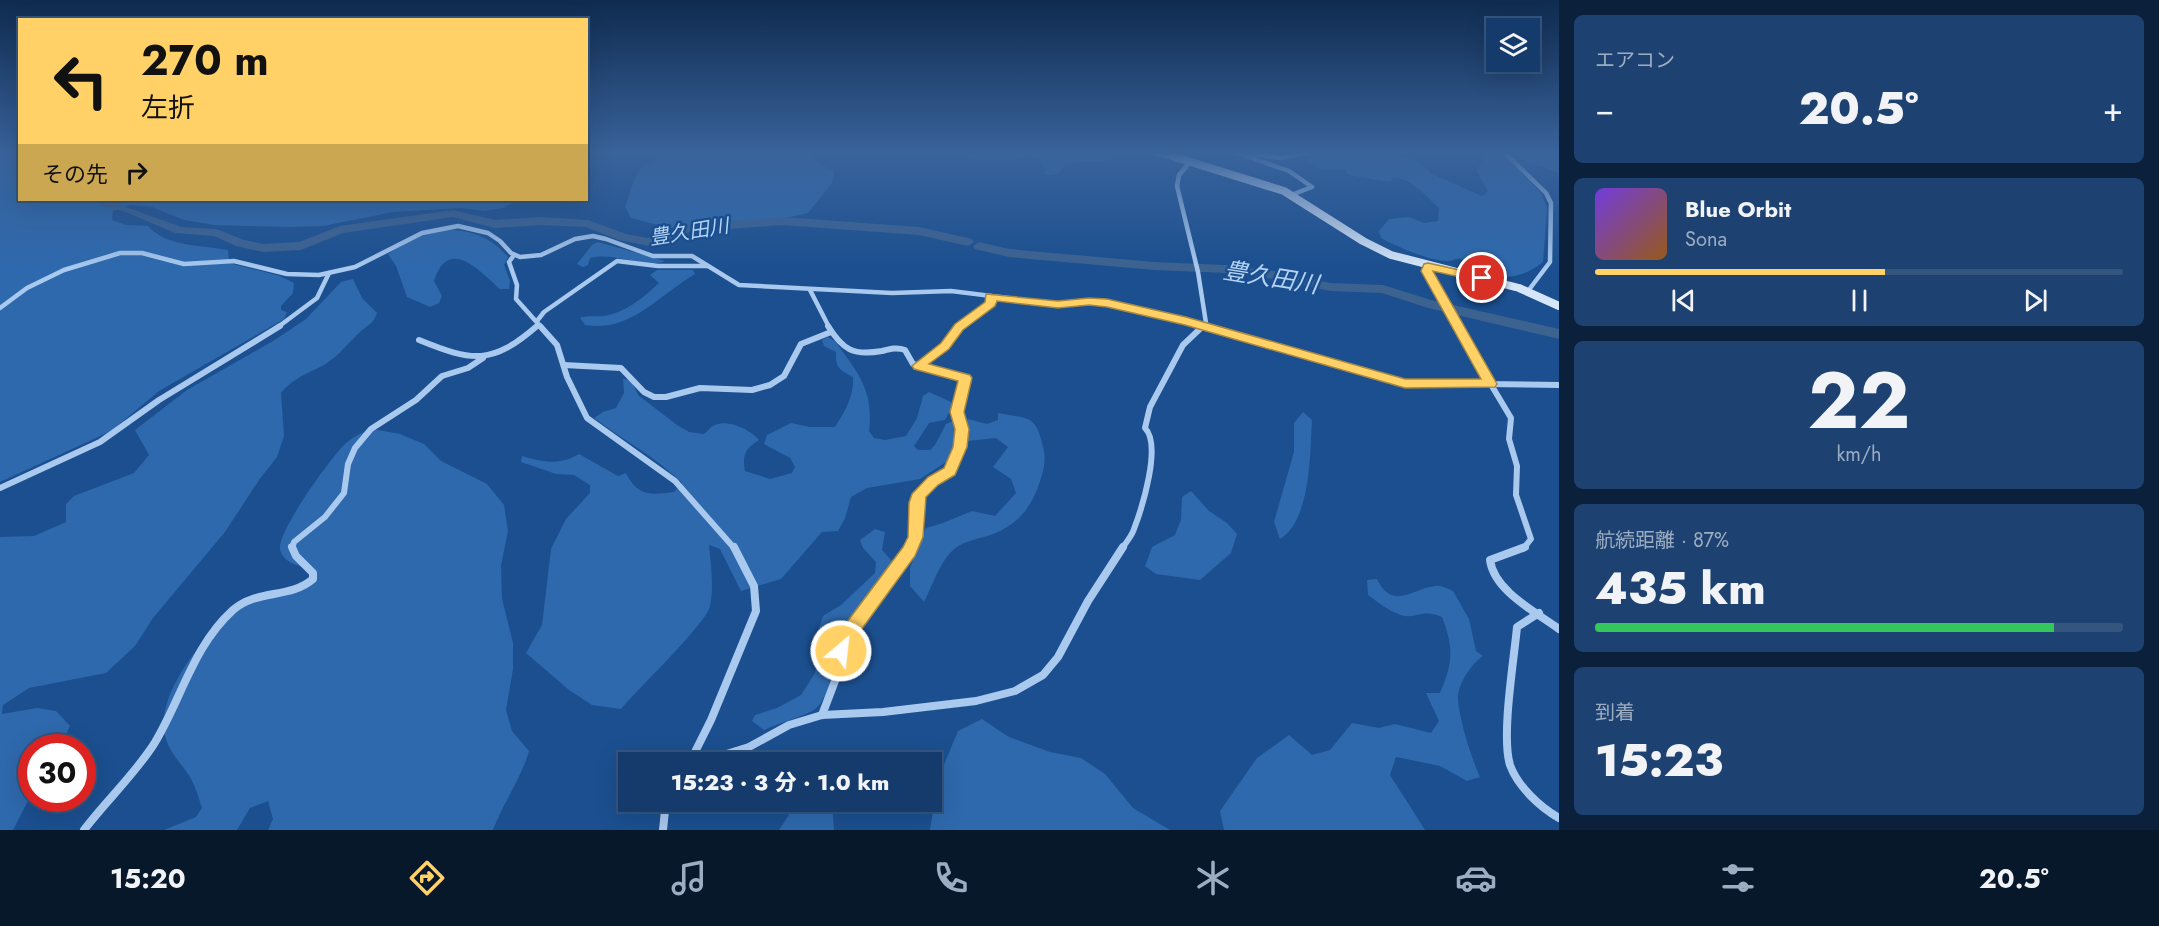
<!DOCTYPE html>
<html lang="ja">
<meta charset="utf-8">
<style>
body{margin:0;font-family:Jost,"Noto Sans JP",sans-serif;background:#1d4271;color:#f1f3f6;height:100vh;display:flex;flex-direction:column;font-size:22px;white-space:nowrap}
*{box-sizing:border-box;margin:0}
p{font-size:20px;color:#9dadc1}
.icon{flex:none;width:33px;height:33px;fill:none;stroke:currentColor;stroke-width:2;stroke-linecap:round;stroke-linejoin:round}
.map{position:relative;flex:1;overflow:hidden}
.side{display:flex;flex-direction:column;gap:15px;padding:15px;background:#0b203b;width:600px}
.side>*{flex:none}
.banner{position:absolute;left:18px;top:18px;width:570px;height:183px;border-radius:0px;box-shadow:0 6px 24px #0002,0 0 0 2px #33557e;background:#ffd166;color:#111;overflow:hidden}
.tools{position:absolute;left:1486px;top:18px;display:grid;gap:12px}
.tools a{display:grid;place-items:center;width:54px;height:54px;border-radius:0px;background:#143b6b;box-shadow:0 6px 24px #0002,0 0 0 2px #33557e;font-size:30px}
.speed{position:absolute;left:18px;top:734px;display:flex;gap:12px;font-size:30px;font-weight:700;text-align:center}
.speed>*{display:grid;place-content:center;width:78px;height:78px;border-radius:50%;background:#143b6b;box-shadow:0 6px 24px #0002,0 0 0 2px #33557e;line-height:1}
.speed .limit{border:9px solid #d22;background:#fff;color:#111}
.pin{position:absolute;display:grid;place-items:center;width:51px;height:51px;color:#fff;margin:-26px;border:3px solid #fff;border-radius:50%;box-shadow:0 2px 6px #0007}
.me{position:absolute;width:66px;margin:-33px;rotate:28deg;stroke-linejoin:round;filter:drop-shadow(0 0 4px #0008)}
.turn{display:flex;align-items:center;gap:21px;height:126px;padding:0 24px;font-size:27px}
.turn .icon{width:78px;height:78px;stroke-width:2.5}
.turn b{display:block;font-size:42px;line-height:51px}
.then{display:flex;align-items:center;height:57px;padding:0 24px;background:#0003;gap:12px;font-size:22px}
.big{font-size:45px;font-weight:800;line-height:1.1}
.side .widget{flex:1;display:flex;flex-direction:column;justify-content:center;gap:9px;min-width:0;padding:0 21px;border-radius:9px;background:#1d4271}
.side .dial{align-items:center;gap:0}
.dial b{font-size:78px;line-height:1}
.song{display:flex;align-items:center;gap:18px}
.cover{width:72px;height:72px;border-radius:9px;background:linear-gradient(135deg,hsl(260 70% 55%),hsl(30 70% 35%))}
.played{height:6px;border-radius:3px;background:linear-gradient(90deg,#ffd166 55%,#33557e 55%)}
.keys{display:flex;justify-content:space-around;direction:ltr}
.heat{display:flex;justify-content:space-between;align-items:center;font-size:33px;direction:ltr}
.charge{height:9px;border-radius:4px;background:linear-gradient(90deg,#34c759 87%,#33557e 0)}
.trip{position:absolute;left:618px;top:752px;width:324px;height:60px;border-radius:0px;background:#143b6b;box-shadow:0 6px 24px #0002,0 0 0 2px #33557e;font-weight:800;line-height:60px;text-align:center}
.tabs{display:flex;height:96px;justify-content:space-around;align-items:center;background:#08182b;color:#9dadc1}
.tabs .icon{width:42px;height:42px}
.tabs .on{color:#ffd166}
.tabs b{font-size:27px;color:#f1f3f6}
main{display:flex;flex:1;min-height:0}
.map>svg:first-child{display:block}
</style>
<main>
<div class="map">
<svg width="1559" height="830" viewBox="0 0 1559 830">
<rect width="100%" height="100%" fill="#1b4f8f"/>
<g fill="#2e69ad">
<path d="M0,152H19L20,200H518L503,208L484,211L461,208L393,212L323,226L287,227L215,225L184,220L152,207L130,205L113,211L112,220L126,225L148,226C166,247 202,245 228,250L229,263L280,276L294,283L293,293L281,306V310L287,312L284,319L159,391L110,432L135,430L187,390L273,341L306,319L341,282L353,279L362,298L377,313C373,325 367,325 359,333C346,345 340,355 324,365C307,374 293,378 281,393L284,436L277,457L259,480L225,532L153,618L135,646L106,673L29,688L3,705L2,714L37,708L56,711L70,726L60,747H32L31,795L13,830H0V537L34,536L66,522V504L74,496L134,473L149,455L135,430L109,432L0,482Z"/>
<polygon points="673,152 809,152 815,161 834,171 832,183 808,213 790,217 670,228 631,218 625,207 635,178 642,166"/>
<path d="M954,152H1146L1163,158L1117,153L1114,159C1098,163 1082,160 1066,164C1060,174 1056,176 1045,175C1043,146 1022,159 1006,160C991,161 967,161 954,152Z"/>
<path d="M1483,152L1502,153L1541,193L1547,208L1543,262C1528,275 1503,283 1484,271C1476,265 1471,259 1460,259C1455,258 1451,262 1446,261C1427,260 1398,247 1381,238L1379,231L1389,219L1409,217L1424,223L1438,221L1439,208C1427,197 1411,177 1393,178L1390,182L1349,175L1344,169C1327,166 1319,176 1306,158L1373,154L1412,159L1422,164L1432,174L1482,196L1488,191L1476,170L1483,161Z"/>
<polygon points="1514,152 1540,154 1559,152 1559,173 1521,159"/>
<path d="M446,229C472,231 491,237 508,257L504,265L510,281L509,289H500C479,270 448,236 434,281L442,296L439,303L430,307L407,297L396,266L388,254C407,240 423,232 446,229Z"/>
<path d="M598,242L665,261C648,270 613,251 590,258L588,265L583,267L577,264L592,245Z"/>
<path d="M657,270H693L695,274C659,295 630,333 585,325L580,318C588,315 595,317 604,316C625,313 644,297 659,283L650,275Z"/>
<path d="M828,337L835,341C858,373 874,390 869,431L874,438L885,440L906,436L917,418L923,396L929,392L951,402V409L945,420L929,423L914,446L918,450H930L935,445L946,424L953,421L956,430L955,447L946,462L920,479L867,488L851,497L845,518L838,531L822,532L781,579L741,591L720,549L709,545C711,565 714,587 710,606C707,623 637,690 621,709L592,705L569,690L526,653L542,625L551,549L566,519L590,493V485L574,475L556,474L521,462L522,456C543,462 559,466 579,454L618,476L626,473C638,497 651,495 674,492L682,483C656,457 623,440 594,418L603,412L616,408L624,393L623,379L631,380L638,395L677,425L689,432L704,434C707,432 711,426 715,425C728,419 751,430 759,440C745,449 742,455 745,471L770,479L792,473L795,467L790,458L764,444L767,435L791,423L810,427H835C845,411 854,397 853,377C840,370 835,368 836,352L824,346L822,340Z"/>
<path d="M1303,412L1312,420C1310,453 1311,520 1280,539L1274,522L1294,452V423Z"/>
<path d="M998,413C1028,419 1036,414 1043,447C1047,461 1043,473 1038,487C1029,512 1013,528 987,536C974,540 960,542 950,553C938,567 932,586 924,602L910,586V568L926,528L943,523L972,511L995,516L1016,493L1011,479L993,467L1008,447L996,438L967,441L964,428L968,419L987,424L998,420Z"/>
<path d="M373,429L400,434L424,444L441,461L487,484L504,505L508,531L501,565L502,599L513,643V669L506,710L512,731L529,751C521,779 503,803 493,830H268L273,819L268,801L250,808L237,830H164L196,817L202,808C198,796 195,784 188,774C180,762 170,753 166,739C152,695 208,629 243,607C264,594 292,599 312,584L313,570C301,566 283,564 280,549C277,532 331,457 345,444C353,437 362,432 373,429Z"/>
<polygon points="1191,491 1209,511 1227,523 1237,534 1231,553 1200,580 1156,574 1145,566 1152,547 1175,535 1181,520 1182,497"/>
<path d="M875,529L885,532L882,550L892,561C881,590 856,616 835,639C836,657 830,702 812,711C796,719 779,723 764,730L752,721L755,715L777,708L801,695L815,673L819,655L815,638L823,616L841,605L875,573L876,562L863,548L860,540Z"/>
<path d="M1377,579C1393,611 1411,589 1435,586C1441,585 1448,589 1453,591L1469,619L1476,651L1483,656C1471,664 1457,685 1458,700C1460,722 1471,757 1480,777L1467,781L1440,766L1396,757L1390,775L1425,830H1224L1220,811L1257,758L1289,735L1312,755L1330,750L1352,723L1379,728L1395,724L1431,733L1439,721L1426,693H1440C1453,663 1454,648 1442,617C1422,609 1419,618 1405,616C1392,614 1378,602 1368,595L1367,580Z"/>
<polygon points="982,719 1009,737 1050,752 1081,758 1105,774 1133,808 1170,830 930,830 938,779 958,731"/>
<polygon points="798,801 832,801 834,830 779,830"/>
</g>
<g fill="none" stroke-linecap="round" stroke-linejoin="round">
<g fill="#3c6290" fill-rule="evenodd">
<polygon points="94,200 107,200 181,227 216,229 244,240 263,244 299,242 340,226 453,210 495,220 541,217 588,220 626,234 648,238 689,225 782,217 919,227 972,239 974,242 968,246 919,235 782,225 690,232 649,246 619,240 586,227 541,225 495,228 453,217 343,233 301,250 263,252 236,246 214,236 175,233 126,212 103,206"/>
<polygon points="979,242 1009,249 1154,262 1225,265 1275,271 1330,283 1383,285 1431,300 1559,329 1559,339 1428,308 1382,293 1330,291 1275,279 1225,273 1154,270 1009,257 975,249 973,246"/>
</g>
<g stroke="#a9c9ee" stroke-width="4.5">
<polyline points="1235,152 1289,171 1312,187 1291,195"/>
<polyline points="1504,152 1546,193 1551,203 1550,262 1528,291"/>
<polyline points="1249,154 1281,158 1310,152"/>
<polyline points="1190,162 1179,175 1177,186 1198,272 1206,323 1202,327"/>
<polyline points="514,255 509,262 517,285 516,299 541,327"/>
<polyline points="1428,266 1427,271 1457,327"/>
<polyline points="810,290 829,327"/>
<polyline points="0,308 27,288 64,270 120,253 142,253 184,264 234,261 287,274 319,275 355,267 422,233 458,226 488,233 500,241 511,253 520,257 541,255 575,239 593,236 606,239 653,256 692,256 739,285 892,293 951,291 1057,304 1098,302 1209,327"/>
<polyline points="537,321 544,312 617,261 658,266 708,266"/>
<polyline points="278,327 317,298 329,273"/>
<polyline points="536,327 538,325"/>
<polyline points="959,327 991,303 991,296"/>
</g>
<g stroke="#a9c9ee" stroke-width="6">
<polyline points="540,326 557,345 567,377 587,418 675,481 735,549"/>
<path d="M828,326C843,350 853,356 882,351C890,349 897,347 905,350L913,364L966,378L957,412L962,429L960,447L950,471L924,487L920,494L916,503V537L910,549"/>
<polyline points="1203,326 1405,383 1559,385"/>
<polyline points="1456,326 1511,418 1509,439 1517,466 1516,495 1531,539 1523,549"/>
<path d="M419,340C473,362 492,365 537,326"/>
<polyline points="564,365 621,368 644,392 654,397 666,397 700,388 752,390 770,385 784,376 801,344 831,332"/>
<polyline points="918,365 945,346 961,326"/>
<polyline points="0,488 100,442 159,400 280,326"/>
<polyline points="292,549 294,542 325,517 344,493 348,464 355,448 371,429 416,400 442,376 468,368 483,358"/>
<path d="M1122,549C1126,542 1132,536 1134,529C1142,508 1162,445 1145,428L1150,407L1183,345L1203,326"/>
</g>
<g stroke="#a9c9ee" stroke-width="8">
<path d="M1525,547L1490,560C1494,591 1536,612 1559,629"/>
<path d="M1539,613L1517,627C1514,660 1501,736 1510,765C1518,787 1540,807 1559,818"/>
<polyline points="822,715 838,673 844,643 911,547"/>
<polyline points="693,762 692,758 711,720 756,611 754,586 734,547"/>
<polyline points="701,762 749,747 789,725 822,715 883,712 976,701 1015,691 1043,675 1058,657 1088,601 1123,547"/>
<path d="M84,830C106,801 134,775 154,744C181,700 193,646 233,610C257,589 290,599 313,579V573L296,556L292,547"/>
<polyline points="663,830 666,801"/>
</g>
<polyline stroke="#d6e6fa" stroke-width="8" points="1159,152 1284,191 1363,241 1391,255 1519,288 1559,306"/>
</g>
<linearGradient id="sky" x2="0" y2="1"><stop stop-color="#0f2b4f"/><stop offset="0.57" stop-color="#39639b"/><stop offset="1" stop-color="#39639b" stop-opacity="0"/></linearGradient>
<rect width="1559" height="268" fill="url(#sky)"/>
<polygon fill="#ffd166" stroke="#a68842" stroke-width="1.5" points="1428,263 1482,275 1487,278 1482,282 1433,271 1497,384 1495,387 1405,388 1185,325 1107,307 1089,305 1058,308 997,301 995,306 963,330 949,349 929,364 970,375 972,378 964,412 969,429 967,447 955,475 938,485 926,497 923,537 915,556 856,637 847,657 841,659 835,657 832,651 844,626 903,547 908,537 909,503 912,494 928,477 944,468 953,447 955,429 950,412 958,381 914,369 912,366 941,343 955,324 985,302 986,294 1058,301 1089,298 1107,299 1186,317 1405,379 1481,379 1421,271 1424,264"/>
<g text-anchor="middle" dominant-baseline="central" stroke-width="5" stroke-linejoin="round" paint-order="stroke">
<g font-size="20" font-style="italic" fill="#b5d3f5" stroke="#1b4f8f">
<text transform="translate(689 232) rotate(-9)">豊久田川</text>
</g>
<g font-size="24" font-style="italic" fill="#b5d3f5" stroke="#1b4f8f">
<text transform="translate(1271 277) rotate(9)">豊久田川</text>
</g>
</g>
</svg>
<div class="tools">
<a><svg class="icon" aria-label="layers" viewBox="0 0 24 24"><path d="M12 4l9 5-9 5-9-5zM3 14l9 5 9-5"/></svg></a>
</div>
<div class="speed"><div class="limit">30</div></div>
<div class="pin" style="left:1482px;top:278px;background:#d93025"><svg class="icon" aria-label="arrive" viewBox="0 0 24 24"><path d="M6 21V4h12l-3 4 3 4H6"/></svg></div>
<svg class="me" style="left:841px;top:651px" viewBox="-20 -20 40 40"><circle r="17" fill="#ffd166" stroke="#fff" stroke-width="3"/><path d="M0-11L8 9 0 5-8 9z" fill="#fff"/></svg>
<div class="trip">15:23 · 3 分 · 1.0 km</div>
<div class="banner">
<div class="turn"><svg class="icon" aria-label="left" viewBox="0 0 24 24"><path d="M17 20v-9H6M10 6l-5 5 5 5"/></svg><div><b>270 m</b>左折</div></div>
<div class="then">その先<svg class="icon" aria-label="right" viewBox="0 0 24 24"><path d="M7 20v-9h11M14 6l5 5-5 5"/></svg></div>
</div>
</div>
<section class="side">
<div class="widget"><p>エアコン</p>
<div class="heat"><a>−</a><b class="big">20.5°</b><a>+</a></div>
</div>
<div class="widget">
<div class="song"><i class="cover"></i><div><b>Blue Orbit</b><p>Sona</p></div></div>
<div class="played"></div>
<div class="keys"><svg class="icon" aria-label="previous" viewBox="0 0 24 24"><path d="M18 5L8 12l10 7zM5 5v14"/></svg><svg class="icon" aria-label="pause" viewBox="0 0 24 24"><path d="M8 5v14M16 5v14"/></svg><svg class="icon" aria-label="next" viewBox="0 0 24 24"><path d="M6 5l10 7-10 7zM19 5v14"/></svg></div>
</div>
<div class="widget dial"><b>22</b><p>km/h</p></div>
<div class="widget"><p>航続距離 · 87%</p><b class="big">435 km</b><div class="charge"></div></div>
<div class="widget"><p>到着</p><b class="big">15:23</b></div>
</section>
</main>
<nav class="tabs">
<b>15:20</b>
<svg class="icon on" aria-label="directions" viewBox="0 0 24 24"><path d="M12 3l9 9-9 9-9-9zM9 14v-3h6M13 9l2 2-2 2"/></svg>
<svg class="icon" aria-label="music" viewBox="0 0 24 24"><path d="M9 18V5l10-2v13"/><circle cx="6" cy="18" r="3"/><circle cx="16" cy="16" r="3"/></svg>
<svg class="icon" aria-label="phone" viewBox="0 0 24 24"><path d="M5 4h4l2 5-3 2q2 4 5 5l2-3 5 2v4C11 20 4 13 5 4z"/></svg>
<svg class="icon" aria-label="climate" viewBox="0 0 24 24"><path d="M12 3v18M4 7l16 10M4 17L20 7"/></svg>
<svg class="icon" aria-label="car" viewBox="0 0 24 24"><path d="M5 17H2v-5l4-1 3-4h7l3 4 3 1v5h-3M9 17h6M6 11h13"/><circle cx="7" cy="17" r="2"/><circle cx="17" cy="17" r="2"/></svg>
<svg class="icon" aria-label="filters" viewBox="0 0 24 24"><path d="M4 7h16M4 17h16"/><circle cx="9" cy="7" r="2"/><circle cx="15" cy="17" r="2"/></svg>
<b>20.5°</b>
</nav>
